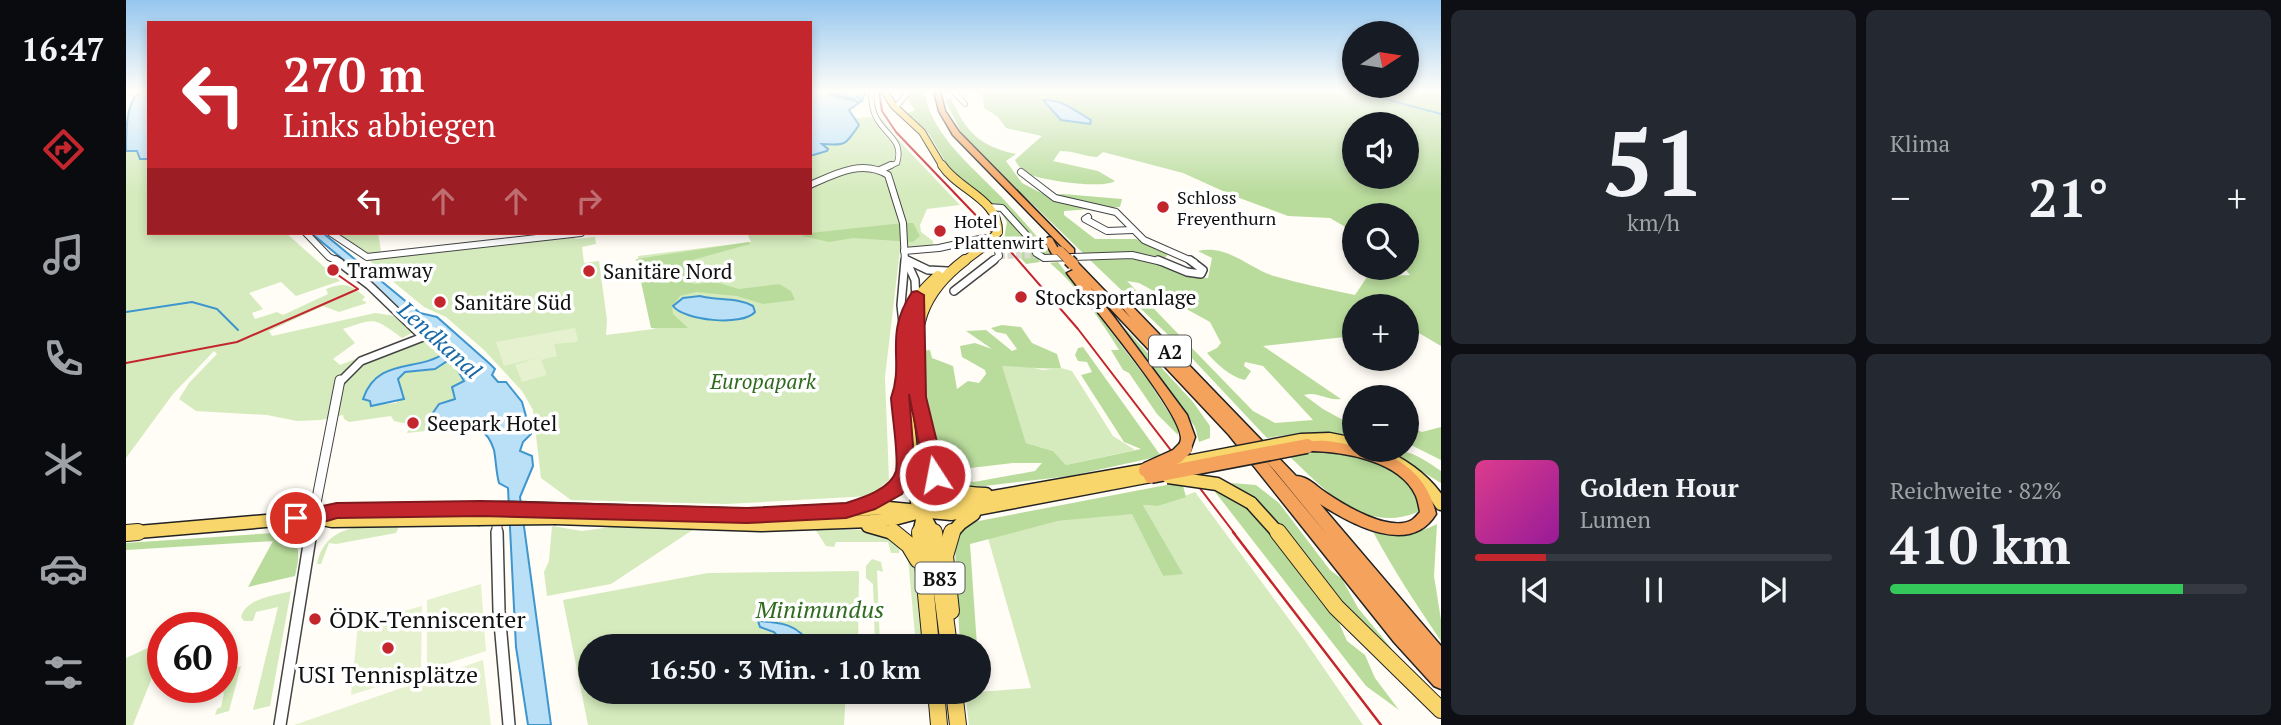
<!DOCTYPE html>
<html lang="de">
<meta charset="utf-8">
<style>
body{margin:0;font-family:"PT Serif",serif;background:#242831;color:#f1f3f6;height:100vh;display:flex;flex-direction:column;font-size:26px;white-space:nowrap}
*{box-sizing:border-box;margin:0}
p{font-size:23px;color:#9ea1a6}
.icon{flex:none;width:38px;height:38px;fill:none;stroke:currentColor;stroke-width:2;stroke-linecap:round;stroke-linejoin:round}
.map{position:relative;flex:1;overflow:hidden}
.panel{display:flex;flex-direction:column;gap:10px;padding:10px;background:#0d0f14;width:840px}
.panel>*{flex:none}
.hud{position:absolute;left:21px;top:21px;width:665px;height:214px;border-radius:0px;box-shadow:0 4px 10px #0003;background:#c4262e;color:#fff;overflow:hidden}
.needle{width:46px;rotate:78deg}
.buttons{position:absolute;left:1216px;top:21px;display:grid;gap:14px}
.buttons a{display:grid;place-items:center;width:77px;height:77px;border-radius:50%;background:#171b24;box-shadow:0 4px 10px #0003;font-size:35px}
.speed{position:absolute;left:21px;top:612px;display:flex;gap:14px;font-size:35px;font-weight:700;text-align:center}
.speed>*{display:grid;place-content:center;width:91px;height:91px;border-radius:50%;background:#171b24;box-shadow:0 4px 10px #0003;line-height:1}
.speed .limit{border:10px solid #d22;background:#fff;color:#111}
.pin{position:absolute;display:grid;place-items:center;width:60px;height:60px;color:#fff;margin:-30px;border:4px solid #fff;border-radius:50%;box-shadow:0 2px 7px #0007}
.me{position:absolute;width:77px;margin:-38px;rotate:349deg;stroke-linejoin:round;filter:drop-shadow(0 0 5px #0008)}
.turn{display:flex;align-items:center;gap:24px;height:147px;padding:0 21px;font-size:32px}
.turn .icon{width:91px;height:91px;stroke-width:2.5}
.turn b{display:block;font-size:49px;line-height:60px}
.lanes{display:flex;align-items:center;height:66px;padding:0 21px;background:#0003;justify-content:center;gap:35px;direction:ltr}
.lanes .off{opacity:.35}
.big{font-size:52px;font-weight:600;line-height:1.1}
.panel .card{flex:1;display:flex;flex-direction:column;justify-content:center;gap:10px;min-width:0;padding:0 24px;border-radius:10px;background:#242831}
.panel .dial{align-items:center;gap:0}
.dial b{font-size:91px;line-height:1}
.song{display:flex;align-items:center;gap:21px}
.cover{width:84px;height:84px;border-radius:10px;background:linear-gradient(135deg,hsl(330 70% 55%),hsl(300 70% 35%))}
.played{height:7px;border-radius:4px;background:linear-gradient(90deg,#c4262e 20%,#363941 20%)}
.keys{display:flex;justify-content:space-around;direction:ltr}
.heat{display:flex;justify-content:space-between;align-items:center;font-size:38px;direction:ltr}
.charge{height:10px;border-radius:5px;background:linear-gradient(90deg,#34c759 82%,#363941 0)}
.panel .tiles{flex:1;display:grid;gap:10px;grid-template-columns:repeat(2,1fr)}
.trip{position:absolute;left:452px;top:634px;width:413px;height:70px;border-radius:35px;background:#171b24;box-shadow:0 4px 10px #0003;font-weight:600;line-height:70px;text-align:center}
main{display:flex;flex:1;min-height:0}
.dock{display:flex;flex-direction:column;width:126px;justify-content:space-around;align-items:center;background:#090b0e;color:#9ea1a6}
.dock .icon{width:49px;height:49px}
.dock .selected{color:#c4262e}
.dock b{font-size:32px;color:#f1f3f6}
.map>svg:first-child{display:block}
</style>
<main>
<nav class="dock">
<b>16:47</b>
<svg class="icon selected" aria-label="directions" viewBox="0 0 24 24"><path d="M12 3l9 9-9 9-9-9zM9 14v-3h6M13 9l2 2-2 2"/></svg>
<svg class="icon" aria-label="music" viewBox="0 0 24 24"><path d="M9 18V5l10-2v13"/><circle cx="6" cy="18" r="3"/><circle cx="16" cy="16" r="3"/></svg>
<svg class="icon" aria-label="phone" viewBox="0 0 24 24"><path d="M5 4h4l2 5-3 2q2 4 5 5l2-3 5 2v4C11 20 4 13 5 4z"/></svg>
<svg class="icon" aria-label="climate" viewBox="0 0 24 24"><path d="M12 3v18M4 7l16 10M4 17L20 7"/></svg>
<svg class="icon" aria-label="car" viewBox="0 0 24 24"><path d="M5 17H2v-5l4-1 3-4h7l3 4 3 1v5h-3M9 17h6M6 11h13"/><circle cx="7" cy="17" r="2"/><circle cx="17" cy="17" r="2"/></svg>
<svg class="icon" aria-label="filters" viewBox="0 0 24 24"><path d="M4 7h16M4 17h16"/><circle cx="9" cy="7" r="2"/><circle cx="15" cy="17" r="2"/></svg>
</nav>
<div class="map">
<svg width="1315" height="725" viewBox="0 0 1315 725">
<rect width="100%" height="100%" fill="#fffdf5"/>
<g fill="#d5ebbd">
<polygon points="754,117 777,145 834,205 801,209 794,225 795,232 807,241 807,247 774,250 759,377 763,480 744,496 600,504 445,500 415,478 407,410 396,391 358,350 320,317 298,307 248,266 243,259 449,236 449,239 469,237 470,244 456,247 458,263 473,261 481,320 480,335 528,329 512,256 625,242 621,233 684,233 684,156 701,151 694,144 715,145 733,125 729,118"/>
<path d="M0,118L23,122V233H160L214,281L170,296L155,282L123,293L137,309L126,313L129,319L151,312L157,315L202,294L200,289C219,282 224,284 239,297L236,300L241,303L213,312L197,306L143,331L146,336L249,313L269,316L288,332L276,338C247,317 250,318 217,329L229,343L207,359L214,365L296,333L319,353C290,370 252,359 237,399L244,401L246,405L270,403L278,394L272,387V379L279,372L323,360L334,366V375L338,381L329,399L313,404L305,414L299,431L281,433L283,429L281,424L268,421L265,416L223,422L218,419L217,415L195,420L171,421L141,415L70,411L53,399L63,383L91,354L88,351L47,394L0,458Z"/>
<polygon points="209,233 252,233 255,251 244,256"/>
<polygon points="875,366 901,366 917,370 935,368 946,371 987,436 1009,450 940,465 927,451 900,443"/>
<polygon points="1069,492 1177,638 1237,725 843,725 839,693 905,688 862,538 932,521 1006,513 1037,576 1056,573 1017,505 1032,506"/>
<path d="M274,524L270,533L210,544L203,543L195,564H191C200,522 240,526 274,524Z"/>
<polygon points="426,526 456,531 492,526 568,529 485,584 421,596 418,572 423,561"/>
<polygon points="689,529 754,530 774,548 773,553 765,553 762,542 710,542 708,547 700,546"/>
<polygon points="781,547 788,558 800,646 790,646"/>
<polygon points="746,559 755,562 757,572 751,570 754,646 749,646 747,584 740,578 740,566"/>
<polygon points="733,571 732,646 464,646 464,691 720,691 718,725 462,725 437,600 582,573"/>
<path d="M165,591L144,706L127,710L152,607L130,612L127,621H118L115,617C120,598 148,596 165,591Z"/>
<polygon points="37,641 37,650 7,725 0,725 0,658"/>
<polygon points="115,666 103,711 89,715 91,709 95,707 98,693 96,692 99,690 102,680 99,680 102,670"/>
</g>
<g fill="#b9dc9c" fill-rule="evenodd">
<path d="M785,91H798C806,138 851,170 881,203C897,220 913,238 927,257L912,258L914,262L900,264L878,239L881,222L873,209L843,188L823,168L803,134L782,114L789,110L779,96Z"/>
<path d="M856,91H1315V346L1281,326V306H1228V336L1137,346L1215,399C1201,401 1191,391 1178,395L1197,409L1228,426V439C1199,433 1171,433 1141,438L1062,354L963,259C984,258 1009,258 1030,262C1050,266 1060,278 1082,278L1086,258L1072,251C1102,244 1122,268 1148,276C1175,284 1202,289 1229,295L1241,277L1284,275L1278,268H1281V215H1228V232L1204,218L1162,216L1108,196L1057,173L977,152L971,157C956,156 950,151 934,151L927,161L972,171L989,181C977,189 921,181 905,175C898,173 892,166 889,160L916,136L880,128L871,116L858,108ZM927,100L965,120L964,124L938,120L918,101ZM1228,124H1281V177H1228ZM1001,281L1013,283L1084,322L1095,343L1091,348L1081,353C1091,364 1104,377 1119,380L1125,371L1118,366L1119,362L1137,366L1187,420L1149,423L1127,411Z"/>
<path d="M825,98C840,132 853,146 890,154L880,161L896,183L921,196L937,194L996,199L994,207L938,211V215L969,239H1010L1043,253L1038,259L1017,255H959L849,148L835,132L819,100Z"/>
<polygon points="777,223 787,223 794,236 787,242 727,238 703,242 676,236 684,233"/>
<polygon points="623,242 624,244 559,262 567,284 590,282 613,289 653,284 665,291 669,300 637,304 611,296 570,292 554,296 546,306 547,314 562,328 525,328 510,259"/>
<path d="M932,262L1023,382L1052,427V435L1031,414L1003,373L997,370L985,350H993C974,319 952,287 924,263Z"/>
<path d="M876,325L895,327L906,343L931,354L935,368C915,370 896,366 876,366L900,443L927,451L940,465L1015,449L998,442L955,375L966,372L961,362L952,361L949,355L952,348L957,347L1035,456L944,476L850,487L824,480L823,477L848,482L909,471L916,463H887L819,471L813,466L799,403L794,351L804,350L806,358L827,366L831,389L842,381L853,383L860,374L859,370L836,357L834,346L849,343L866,349L840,331L860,330L886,351L891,349L880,334L870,332L865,328Z"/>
<polygon points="997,326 1067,402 1084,426 1084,438 1073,442 1069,427"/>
<polygon points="1281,426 1296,432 1315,427 1315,460 1281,443"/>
<path d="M1260,450C1286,450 1294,457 1315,471V483Z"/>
<path d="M1191,451C1204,452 1221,451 1235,455C1256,462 1301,483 1292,512C1238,534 1200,491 1164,457Z"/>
<polygon points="1056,482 1060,497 1032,506 1017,505 1057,574 1037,576 1006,514 932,521 844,544 851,646 834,646 829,548 832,534 842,523"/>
<path d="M1105,483L1130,485L1153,503L1204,570L1216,579L1232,608L1266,649L1254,643C1234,622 1210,601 1192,577C1164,541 1145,508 1105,483Z"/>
<polygon points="1086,488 1112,500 1136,519 1190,596 1209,614 1221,641 1239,655 1249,678 1273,710 1240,686"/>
<path d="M1311,524L1308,576L1315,620V641C1290,604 1266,568 1245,528C1269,532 1289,536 1311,524Z"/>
<path d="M147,533L168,539C175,552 172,562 169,576L122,587L147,541L0,550V543Z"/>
</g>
<g fill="#e6f2cf">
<polygon points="449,328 452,340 450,342 428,344 431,356 415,360 421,375 396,382 389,365 414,357 378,366 370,342"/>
<polygon points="355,584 360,651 301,670 301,600"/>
<polygon points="296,606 295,673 225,695 232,624"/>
<polygon points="357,660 365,725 168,725"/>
</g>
<g fill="#b9e0f7" stroke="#3f96cf" stroke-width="2">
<path d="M16,91H23V159H14L11,151H0C0,130 0,98 16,91Z"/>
<path d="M684,91H740L736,101L732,97L728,99L704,93V95L734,102L723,110L733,125C718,147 720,145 696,144L702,149L701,151L684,156Z"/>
<path d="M917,100C936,99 949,111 965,120L964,124L935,120Z"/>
<path d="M185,233H197L294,313L311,317L364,364L369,369L366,375L372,382H380L396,402L405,434L397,442L394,451L406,456L407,466L394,497L425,725H402L390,647L382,488L373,483C370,472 370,460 368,450C356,411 323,434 304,417L313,404L329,399L326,387L338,381L332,371L334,366L323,360L309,369L279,372L272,379L278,399L245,406L244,401L237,399C251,357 292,372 319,353L301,339L237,276Z"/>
<path d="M574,296C592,301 610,297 627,306L629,312C616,327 557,320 547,306L557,298Z"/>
<path d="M632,621C653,622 674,624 684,646H661L648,632L634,627Z"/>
</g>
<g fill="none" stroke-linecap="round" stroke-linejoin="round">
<g stroke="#3f96cf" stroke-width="2">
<polyline points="1230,91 1315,114"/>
<polyline points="0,312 66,302 91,309 112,330"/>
</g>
<polyline stroke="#dbdad3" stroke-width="6" stroke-dasharray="6 2.5" stroke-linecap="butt" points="873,256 912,255"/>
<g stroke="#444" stroke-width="6">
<g id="minor-far4">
<path d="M745,91C745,100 746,111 751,119C760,135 778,141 771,163L761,167"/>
<polyline points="827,91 839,104"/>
<polyline points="770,107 783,91"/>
</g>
</g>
<g stroke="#444" stroke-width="8">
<g id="minor-far3">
<polyline points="754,170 765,165"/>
<polyline points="895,172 929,198 990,212 1018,240 1068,262"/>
<path d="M684,185C709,174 736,159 762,175L777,223L779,262"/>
<polyline points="862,207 876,208 904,239 910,253 918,258 1006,255 1036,262"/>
<polyline points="962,217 959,219 981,231 1007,230"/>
<polyline points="180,233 203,257 214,262"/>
<polyline points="205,233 241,257 455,233"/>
<polyline points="778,251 813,248 858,238 871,246 873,256 865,262"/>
<polyline points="779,258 781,262"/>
<polyline points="781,260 785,262"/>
</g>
</g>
<g stroke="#444" stroke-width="10">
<g id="minor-far2">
<polyline points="210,260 243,285 297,337 235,361 214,382"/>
<polyline points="780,260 789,280 791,321"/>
<polyline points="781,260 802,270 821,271"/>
<polyline points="1032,260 1061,272 1075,274 1077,270 1064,260"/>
<polyline points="828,291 868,260"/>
<polyline points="777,324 775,305 779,260"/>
</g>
</g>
<g stroke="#444" stroke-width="11">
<g id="minor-far1">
<polyline points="371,517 371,534"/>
<polyline points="184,534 214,380"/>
</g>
</g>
<g stroke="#444" stroke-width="14">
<g id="minor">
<polyline points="371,532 373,611 383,725"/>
<polyline points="154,725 185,532"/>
</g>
</g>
<g stroke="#222" stroke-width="8">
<polyline id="major-far4" points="758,91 768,106 796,132 817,167"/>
</g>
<g stroke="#222" stroke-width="10">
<g id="major-far3">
<path d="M816,165C832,190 873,199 872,232"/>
<polyline points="837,262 860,245"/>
</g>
</g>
<g stroke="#222" stroke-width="12">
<g id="major-far2">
<path d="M777,382C776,333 773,310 812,276"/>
<path d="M790,382C787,327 794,294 839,260"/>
</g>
</g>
<g stroke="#222" stroke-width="15">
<g id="major-far1">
<polyline points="777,380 791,502 808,534"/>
<polyline points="790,380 805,500 798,511 793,534"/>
<polyline points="1175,440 1203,439 1228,444"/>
<path d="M1246,450C1274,463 1298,477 1315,504"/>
<path d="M806,461C814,488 834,494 860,494"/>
<polyline points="1125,503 1153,534"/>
<polyline points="736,506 761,495 778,476 777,440"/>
<polyline points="190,518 206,521 352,519"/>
<polyline points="430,518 635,525 745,521 768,519 821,505 1020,470"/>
<polyline points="742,526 770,534"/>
<polyline points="0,533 187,517 211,510 387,508 621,515 762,508 825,514 1025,476"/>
<polyline points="825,534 835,523 848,514"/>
</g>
</g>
<g stroke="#222" stroke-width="18">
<g id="major">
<polyline points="767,532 783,545 792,560"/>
<polyline points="794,532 805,646"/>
<polyline points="808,532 823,646"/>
<polyline points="1152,532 1210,607 1315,710"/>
<polyline points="0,533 12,532"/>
<polyline points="825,611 819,556 826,532"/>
<polyline points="810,691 813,725"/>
<polyline points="828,691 832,725"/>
</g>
</g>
<g stroke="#222" stroke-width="3">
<g id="highway">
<polygon points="808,91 814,91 819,111 833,132 948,249 948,253 942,253 827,135 813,111"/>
<polygon points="923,237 926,238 934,252 932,254 929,255 926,254 918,240"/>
<path d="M947,261L951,262L1005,318L994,305L995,303H1003L1170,476C1181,476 1190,486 1199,492C1218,505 1263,533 1286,520C1289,518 1291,515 1294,512C1293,507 1292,501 1290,496C1274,460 1216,451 1181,451L1176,449L1174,446L1176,443C1193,438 1212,442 1228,446V450C1270,450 1301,474 1310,514C1284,557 1225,524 1194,504L1315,646V689L1308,686L1268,642L1103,435L964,287L988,317L1061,415L1069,437L1064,451H1054L1052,448C1053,445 1055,441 1055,438C1055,411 961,300 941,273L947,270L942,264ZM1140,461L1149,471L1203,537Z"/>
</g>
</g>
<use href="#minor-far4" stroke="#fff" stroke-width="4.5"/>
<use href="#minor-far3" stroke="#fff" stroke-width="6"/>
<use href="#minor-far2" stroke="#fff" stroke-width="7"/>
<use href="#minor-far1" stroke="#fff" stroke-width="9"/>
<use href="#minor" stroke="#fff" stroke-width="11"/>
<use href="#major-far4" stroke="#f9d66b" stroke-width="6"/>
<use href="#major-far3" stroke="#f9d66b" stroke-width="8"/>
<use href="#major-far2" stroke="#f9d66b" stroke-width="10"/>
<use href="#major-far1" stroke="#f9d66b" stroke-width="12"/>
<use href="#major" stroke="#f9d66b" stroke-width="16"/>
<use href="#highway" fill="#f5a25d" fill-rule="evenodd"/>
<polyline stroke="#c4262e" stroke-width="2" points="0,363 111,342 232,289 212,275"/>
<polyline stroke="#c4262e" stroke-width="2" points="753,91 756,111 770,132 885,252 952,329 1109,534"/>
<polyline stroke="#c4262e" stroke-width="2.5" points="1107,532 1255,725"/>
<g stroke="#222" stroke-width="10" stroke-linecap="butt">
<polyline id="major-bridge-far1" points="860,245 872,232"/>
</g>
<g stroke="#222" stroke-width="15" stroke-linecap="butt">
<g id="major-bridge">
<polyline points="1040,466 1175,440"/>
<polyline points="1042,477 1091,484 1125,503"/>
<polyline points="352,519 430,518"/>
</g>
</g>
<g stroke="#222" stroke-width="10" stroke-linecap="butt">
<polyline id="highway-bridge-far2" points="934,251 945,262"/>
</g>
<g stroke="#222" stroke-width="14" stroke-linecap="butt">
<polyline id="highway-bridge-far1" points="943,260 947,264"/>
</g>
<g stroke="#222" stroke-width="17" stroke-linecap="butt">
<g id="highway-bridge">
<polyline points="1020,470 1051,456 1059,448"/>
<polyline points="1025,476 1181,446"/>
</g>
</g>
<use href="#major-bridge-far1" stroke="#f9d66b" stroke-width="8"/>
<use href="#major-bridge" stroke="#f9d66b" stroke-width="12"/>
<use href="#highway-bridge-far2" stroke="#f5a25d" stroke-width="9"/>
<use href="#highway-bridge-far1" stroke="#f5a25d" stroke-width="11"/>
<use href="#highway-bridge" stroke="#f5a25d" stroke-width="14"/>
</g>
<linearGradient id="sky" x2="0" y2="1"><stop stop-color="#95c6ee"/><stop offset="0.47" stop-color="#fffefa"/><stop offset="1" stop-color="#fffefa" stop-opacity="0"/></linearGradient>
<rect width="1315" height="193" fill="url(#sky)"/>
<path fill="#c4262e" stroke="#7f191e" stroke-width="2" d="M791,291L798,295L800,397L819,475L816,480H802L799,475L783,394L789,471L776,494L749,509L720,518L621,523L355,516L211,518L187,525L162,524L159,518L162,513L211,503L355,501L621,508L720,503C736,498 765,489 770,471C773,457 766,415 765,398C779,360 757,336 786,292Z"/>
<g fill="#c4262e" stroke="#fff" stroke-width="2.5">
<circle cx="1037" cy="207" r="7"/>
<circle cx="814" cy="231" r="7"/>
<circle cx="207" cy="270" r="7"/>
<circle cx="463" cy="271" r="7"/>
<circle cx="895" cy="297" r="7"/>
<circle cx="314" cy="302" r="7"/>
<circle cx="287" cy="423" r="7"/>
<circle cx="189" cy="619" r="7"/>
<circle cx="262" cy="648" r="7"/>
</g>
<g text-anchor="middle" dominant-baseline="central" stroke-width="7" stroke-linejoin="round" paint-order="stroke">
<g font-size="18" fill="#111" stroke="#fff" text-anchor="start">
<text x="1051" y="197">Schloss<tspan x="1051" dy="21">Freyenthurn</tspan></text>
<text x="828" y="221">Hotel<tspan x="828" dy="21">Plattenwirt</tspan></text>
</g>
<g fill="#fff" stroke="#585858" stroke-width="2">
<rect x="1023" y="335.5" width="42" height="31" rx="5"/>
<rect x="789.5" y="562.5" width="49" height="31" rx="5"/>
</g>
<g font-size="19" font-weight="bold" fill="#111">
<text x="1044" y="351">A2</text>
<text x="814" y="578">B83</text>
</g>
<g font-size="21" fill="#111" stroke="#fff" text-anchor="start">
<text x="221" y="270">Tramway</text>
<text x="477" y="271">Sanitäre Nord</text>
<text x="909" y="297">Stocksportanlage</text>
<text x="328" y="302">Sanitäre Süd</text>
<text x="301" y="423">Seepark Hotel</text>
</g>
<g font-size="21" font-style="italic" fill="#2f6b1f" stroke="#fff">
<text x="637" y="381">Europapark</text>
</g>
<g font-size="23" font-style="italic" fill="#1768a6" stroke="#fff">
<text transform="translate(314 340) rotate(42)">Lendkanal</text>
</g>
<g font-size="24" font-style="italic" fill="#2f6b1f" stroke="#fff">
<text x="694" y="609">Minimundus</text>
</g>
<g font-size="24" fill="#111" stroke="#fff" text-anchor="start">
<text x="203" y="619">ÖDK-Tenniscenter</text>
<text x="262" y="674" text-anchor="middle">USI Tennisplätze</text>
</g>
</g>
</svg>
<div class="buttons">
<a><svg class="needle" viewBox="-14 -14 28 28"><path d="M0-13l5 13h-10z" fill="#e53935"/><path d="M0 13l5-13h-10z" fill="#9ea1a6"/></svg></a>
<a><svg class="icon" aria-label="sound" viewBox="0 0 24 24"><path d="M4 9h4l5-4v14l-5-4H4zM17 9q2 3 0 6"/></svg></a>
<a><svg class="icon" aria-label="search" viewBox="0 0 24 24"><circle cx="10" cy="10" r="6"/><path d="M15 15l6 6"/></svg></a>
<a>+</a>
<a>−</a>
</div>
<div class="speed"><div class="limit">60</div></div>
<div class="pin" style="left:170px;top:518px;background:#d93025"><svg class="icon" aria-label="arrive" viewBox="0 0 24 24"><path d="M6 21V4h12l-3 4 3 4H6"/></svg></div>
<svg class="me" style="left:809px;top:475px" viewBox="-20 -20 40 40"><circle r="17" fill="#c4262e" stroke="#fff" stroke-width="3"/><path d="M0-11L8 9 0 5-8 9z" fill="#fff"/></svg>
<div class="trip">16:50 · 3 Min. · 1.0 km</div>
<div class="hud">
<div class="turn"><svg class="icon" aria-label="left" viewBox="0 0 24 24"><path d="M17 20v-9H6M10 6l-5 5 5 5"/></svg><div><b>270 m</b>Links abbiegen</div></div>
<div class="lanes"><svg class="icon" aria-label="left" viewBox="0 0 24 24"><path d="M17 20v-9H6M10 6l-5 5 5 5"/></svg><svg class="icon off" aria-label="ahead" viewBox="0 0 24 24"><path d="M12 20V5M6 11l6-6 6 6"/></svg><svg class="icon off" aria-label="ahead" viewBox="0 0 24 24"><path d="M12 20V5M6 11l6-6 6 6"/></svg><svg class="icon off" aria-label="right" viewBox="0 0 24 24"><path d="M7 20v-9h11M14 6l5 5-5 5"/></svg></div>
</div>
</div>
<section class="panel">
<div class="tiles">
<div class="card dial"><b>51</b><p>km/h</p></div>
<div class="card"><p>Klima</p>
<div class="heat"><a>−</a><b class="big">21°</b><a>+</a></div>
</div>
<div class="card">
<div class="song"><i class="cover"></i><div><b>Golden Hour</b><p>Lumen</p></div></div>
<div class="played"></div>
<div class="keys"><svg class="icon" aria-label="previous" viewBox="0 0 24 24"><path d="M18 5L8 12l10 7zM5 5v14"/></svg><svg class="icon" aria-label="pause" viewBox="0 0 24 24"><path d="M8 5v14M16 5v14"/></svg><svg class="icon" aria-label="next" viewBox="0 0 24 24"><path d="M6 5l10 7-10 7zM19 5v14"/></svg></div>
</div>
<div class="card"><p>Reichweite · 82%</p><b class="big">410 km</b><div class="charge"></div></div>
</div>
</section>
</main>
